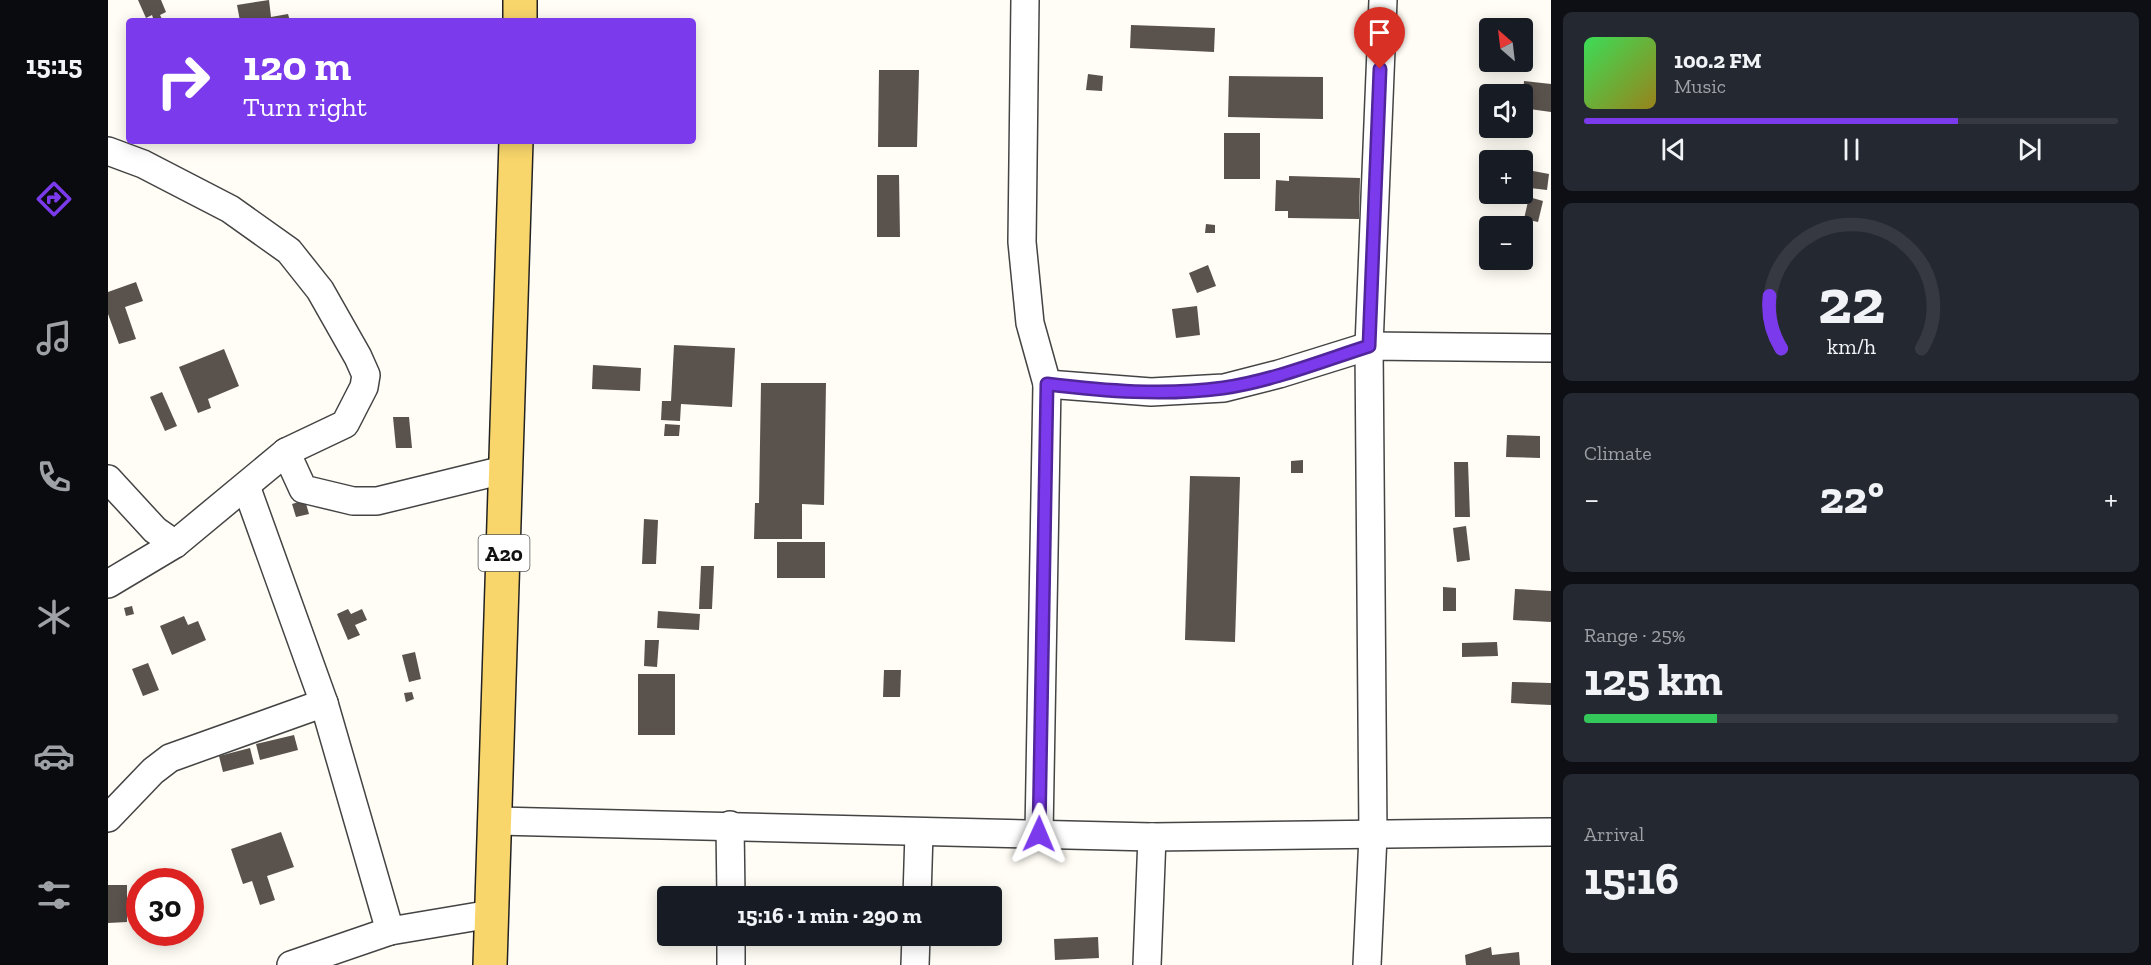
<!DOCTYPE html>
<meta charset="utf-8">
<style>
body{margin:0;font-family:"Zilla Slab",serif;background:#242831;color:#f1f3f6;height:100vh;display:flex;flex-direction:column;font-size:22px;white-space:nowrap}
*{box-sizing:border-box;margin:0}
p{font-size:20px;color:#9ea1a6}
.icon{flex:none;width:33px;height:33px;fill:none;stroke:currentColor;stroke-width:2;stroke-linecap:round;stroke-linejoin:round}
.map{position:relative;flex:1;overflow:hidden}
.panel{display:flex;flex-direction:column;gap:12px;padding:12px;background:#0d0f14;width:600px}
.panel>*{flex:none}
.guide{position:absolute;left:18px;top:18px;width:570px;height:126px;border-radius:6px;box-shadow:0 3px 15px #0003;background:#7c3aed;color:#fff;overflow:hidden}
.needle{width:39px;rotate:332deg}
.tools{position:absolute;left:1371px;top:18px;display:grid;gap:12px}
.tools a{display:grid;place-items:center;width:54px;height:54px;border-radius:6px;background:#171b24;box-shadow:0 3px 15px #0003;font-size:30px}
.speed{position:absolute;left:18px;top:868px;display:flex;gap:12px;font-size:30px;font-weight:700;text-align:center}
.speed>*{display:grid;place-content:center;width:78px;height:78px;border-radius:50%;background:#171b24;box-shadow:0 3px 15px #0003;line-height:1}
.speed .limit{border:9px solid #d22;background:#fff;color:#111}
.pin{position:absolute;display:grid;place-items:center;width:51px;height:51px;color:#fff;margin:-62px -26px;border-radius:50% 50% 50% 0;rotate:-45deg;box-shadow:0 0 6px #0007}
.pin .icon{rotate:45deg}
.me{position:absolute;width:66px;margin:-33px;rotate:1deg;stroke-linejoin:round;filter:drop-shadow(0 0 4px #0008)}
.turn{display:flex;align-items:center;gap:21px;height:126px;padding:0 18px;font-size:27px}
.turn .icon{width:78px;height:78px;stroke-width:2.5}
.turn b{display:block;font-size:42px;line-height:51px}
.big{font-size:45px;font-weight:800;line-height:1.1}
.panel .widget{flex:1;display:flex;flex-direction:column;justify-content:center;gap:9px;min-width:0;padding:0 21px;border-radius:9px;background:#242831}
.panel .dial{align-items:center;gap:0}
.dial svg{height:156px;overflow:visible;fill:none;stroke:#363941;stroke-width:7;stroke-linecap:round;text-anchor:middle}
.dial text{fill:#f1f3f6;stroke:none}
.song{display:flex;align-items:center;gap:18px}
.cover{width:72px;height:72px;border-radius:9px;background:linear-gradient(135deg,hsl(130 70% 55%),hsl(50 70% 35%))}
.played{height:6px;border-radius:3px;background:linear-gradient(90deg,#7c3aed 70%,#363941 70%)}
.keys{display:flex;justify-content:space-around;direction:ltr}
.heat{display:flex;justify-content:space-between;align-items:center;font-size:33px;direction:ltr}
.charge{height:9px;border-radius:4px;background:linear-gradient(90deg,#34c759 25%,#363941 0)}
.trip{position:absolute;left:549px;top:886px;width:345px;height:60px;border-radius:6px;background:#171b24;box-shadow:0 3px 15px #0003;font-weight:800;line-height:60px;text-align:center}
main{display:flex;flex:1;min-height:0}
.menu{display:flex;flex-direction:column;width:108px;justify-content:space-around;align-items:center;background:#090b0e;color:#9ea1a6}
.menu .icon{width:42px;height:42px}
.menu .selected{color:#7c3aed}
.menu b{font-size:27px;color:#f1f3f6}
.map>svg:first-child{display:block}
</style>
<main>
<nav class="menu">
<b>15:15</b>
<svg class="icon selected" aria-label="directions" viewBox="0 0 24 24"><path d="M12 3l9 9-9 9-9-9zM9 14v-3h6M13 9l2 2-2 2"/></svg>
<svg class="icon" aria-label="music" viewBox="0 0 24 24"><path d="M9 18V5l10-2v13"/><circle cx="6" cy="18" r="3"/><circle cx="16" cy="16" r="3"/></svg>
<svg class="icon" aria-label="phone" viewBox="0 0 24 24"><path d="M5 4h4l2 5-3 2q2 4 5 5l2-3 5 2v4C11 20 4 13 5 4z"/></svg>
<svg class="icon" aria-label="climate" viewBox="0 0 24 24"><path d="M12 3v18M4 7l16 10M4 17L20 7"/></svg>
<svg class="icon" aria-label="car" viewBox="0 0 24 24"><path d="M5 17H2v-5l4-1 3-4h7l3 4 3 1v5h-3M9 17h6M6 11h13"/><circle cx="7" cy="17" r="2"/><circle cx="17" cy="17" r="2"/></svg>
<svg class="icon" aria-label="filters" viewBox="0 0 24 24"><path d="M4 7h16M4 17h16"/><circle cx="9" cy="7" r="2"/><circle cx="15" cy="17" r="2"/></svg>
</nav>
<div class="map">
<svg width="1443" height="965" viewBox="0 0 1443 965">
<rect width="100%" height="100%" fill="#fffdf5"/>
<g fill="#5a524d">
<polygon points="30,0 53,0 58,12 52,15 55,21 46,21 44,15 38,18"/>
<polygon points="161,0 163,17 180,14 182,21 132,21 129,5"/>
<polygon points="1023,25 1107,28 1106,52 1022,48"/>
<polygon points="771,70 811,70 809,147 770,147"/>
<polygon points="980,74 995,76 994,91 978,90"/>
<polygon points="1121,76 1215,77 1215,119 1120,117"/>
<polygon points="1416,81 1443,84 1443,112 1414,108"/>
<rect x="1116" y="133" width="36" height="46"/>
<polygon points="1425,171 1441,174 1439,190 1422,188"/>
<polygon points="769,175 791,175 792,237 769,237"/>
<polygon points="1181,176 1252,178 1251,219 1180,218 1180,211 1167,211 1168,180 1181,181"/>
<polygon points="1421,197 1435,201 1430,222 1416,219"/>
<polygon points="1383,222 1382,232 1376,234 1374,225"/>
<polygon points="1098,224 1107,225 1107,233 1097,233"/>
<polygon points="1100,265 1108,286 1089,293 1081,273"/>
<polygon points="28,282 35,301 17,307 28,339 11,344 0,314 0,292"/>
<polygon points="1089,306 1092,335 1068,338 1064,309"/>
<polygon points="566,345 627,348 624,407 573,404 572,421 553,420 554,401 563,401"/>
<polygon points="116,349 131,386 100,399 103,408 90,413 71,367"/>
<polygon points="485,365 533,368 532,391 484,389"/>
<polygon points="653,383 718,383 716,505 694,504 694,539 646,539 647,503 651,503"/>
<polygon points="54,392 69,426 57,431 42,397"/>
<polygon points="285,417 301,417 304,448 288,448"/>
<polygon points="557,424 572,425 571,436 556,436"/>
<polygon points="1399,435 1432,436 1432,458 1398,457"/>
<polygon points="1195,460 1195,473 1183,473 1183,461"/>
<polygon points="1346,462 1360,462 1362,517 1347,517"/>
<polygon points="1082,476 1132,477 1127,642 1077,640"/>
<polygon points="197,500 201,514 188,517 184,504"/>
<polygon points="536,519 550,520 548,564 534,564"/>
<polygon points="1358,526 1362,560 1349,562 1345,528"/>
<rect x="669" y="542" width="48" height="36"/>
<polygon points="593,566 606,566 604,609 591,609"/>
<polygon points="1335,587 1348,588 1348,611 1335,611"/>
<polygon points="1407,589 1443,591 1443,622 1405,620"/>
<polygon points="24,606 26,614 18,616 16,608"/>
<polygon points="240,609 243,614 254,609 259,620 247,625 252,635 240,640 229,614"/>
<polygon points="550,611 592,614 591,630 549,628"/>
<polygon points="76,616 80,625 90,621 98,640 64,655 52,626"/>
<polygon points="537,640 551,640 549,667 536,666"/>
<polygon points="1389,642 1390,656 1354,657 1354,643"/>
<polygon points="307,652 313,679 301,682 294,655"/>
<polygon points="40,663 51,690 35,696 24,669"/>
<polygon points="776,670 793,670 792,697 775,697"/>
<rect x="530" y="674" width="37" height="61"/>
<polygon points="1404,682 1443,683 1443,705 1403,703"/>
<polygon points="304,692 306,699 298,702 296,693"/>
<polygon points="186,735 190,750 152,760 148,744"/>
<polygon points="142,748 146,764 115,772 111,756"/>
<polygon points="173,832 186,867 159,876 167,900 152,905 144,881 135,884 123,849"/>
<polygon points="0,885 19,885 19,922 0,923"/>
<polygon points="990,937 991,958 947,960 946,939"/>
<polygon points="1383,947 1384,955 1411,952 1412,965 1358,965 1357,955"/>
</g>
<g fill="none" stroke-linecap="round" stroke-linejoin="round">
<g stroke="#444" stroke-width="30">
<g id="minor">
<polyline points="917,0 914,242 922,323 939,384 931,833"/>
<polyline points="0,151 35,164 122,209 181,251 212,290 250,357 258,375 256,387 237,424 178,452"/>
<polyline points="939,384 1043,392 1116,388 1171,374 1261,346 1443,348"/>
<polyline points="0,479 47,530 67,544"/>
<polyline points="138,486 216,703 282,931"/>
<polyline points="0,584 67,544 178,452 195,489 245,501 269,501 399,469"/>
<polyline points="0,818 45,771 62,758 216,703"/>
<polyline points="386,821 1044,837 1443,832"/>
<polyline points="622,825 623,897"/>
<polyline points="809,897 811,833"/>
<polyline points="623,936 623,965"/>
<polyline points="183,965 282,931 383,914"/>
<polyline points="807,965 808,936"/>
<polyline points="1039,965 1044,837"/>
<polyline points="1259,965 1265,836 1261,346 1275,0"/>
</g>
</g>
<g stroke="#222" stroke-width="36">
<g id="primary">
<polyline points="412,21 412,0"/>
<polyline points="382,965 408,141"/>
</g>
</g>
<use href="#minor" stroke="#fff" stroke-width="27"/>
<use href="#primary" stroke="#f9d66b" stroke-width="33"/>
</g>
<g fill="none" stroke-linecap="round" stroke-linejoin="round">
<g stroke="#51269a" stroke-width="15">
<path id="route" d="M931,834L939,384C997,391 1056,396 1115,388C1164,381 1214,361 1261,346L1272,69"/>
</g>
<use href="#route" stroke="#7c3aed" stroke-width="10"/>
</g>
<g text-anchor="middle" dominant-baseline="central" stroke-width="6" stroke-linejoin="round" paint-order="stroke">
<rect fill="#fff" stroke="#585858" stroke-width="1.5" x="370.5" y="535" width="51" height="36" rx="4.5"/>
<g font-size="21" font-weight="bold" fill="#111">
<text x="396" y="553">A20</text>
</g>
</g>
</svg>
<div class="tools">
<a><svg class="needle" viewBox="-14 -14 28 28"><path d="M0-13l5 13h-10z" fill="#e53935"/><path d="M0 13l5-13h-10z" fill="#9ea1a6"/></svg></a>
<a><svg class="icon" aria-label="sound" viewBox="0 0 24 24"><path d="M4 9h4l5-4v14l-5-4H4zM17 9q2 3 0 6"/></svg></a>
<a>+</a>
<a>−</a>
</div>
<div class="speed"><div class="limit">30</div></div>
<div class="pin" style="left:1272px;top:69px;background:#d93025"><svg class="icon" aria-label="arrive" viewBox="0 0 24 24"><path d="M6 21V4h12l-3 4 3 4H6"/></svg></div>
<svg class="me" style="left:931px;top:834px" viewBox="-20 -20 40 40"><path d="M0-17L14 15 0 8-14 15z" fill="#7c3aed" stroke="#fff" stroke-width="4"/></svg>
<div class="trip">15:16 · 1 min · 290 m</div>
<div class="guide">
<div class="turn"><svg class="icon" aria-label="right" viewBox="0 0 24 24"><path d="M7 20v-9h11M14 6l5 5-5 5"/></svg><div><b>120 m</b>Turn right</div></div>
</div>
</div>
<section class="panel">
<div class="widget">
<div class="song"><i class="cover"></i><div><b>100.2 FM</b><p>Music</p></div></div>
<div class="played"></div>
<div class="keys"><svg class="icon" aria-label="previous" viewBox="0 0 24 24"><path d="M18 5L8 12l10 7zM5 5v14"/></svg><svg class="icon" aria-label="pause" viewBox="0 0 24 24"><path d="M8 5v14M16 5v14"/></svg><svg class="icon" aria-label="next" viewBox="0 0 24 24"><path d="M6 5l10 7-10 7zM19 5v14"/></svg></div>
</div>
<div class="widget dial"><svg viewBox="0 0 100 80">
<path d="M14 69A42 42 0 1 1 86 69"/>
<path d="M14 69A42 42 0 0 1 8 42" stroke="#7c3aed"/>
<text x="50" y="56" font-size="32" font-weight="700">22</text>
<text x="50" y="72" font-size="11">km/h</text>
</svg></div>
<div class="widget"><p>Climate</p>
<div class="heat"><a>−</a><b class="big">22°</b><a>+</a></div>
</div>
<div class="widget"><p>Range · 25%</p><b class="big">125 km</b><div class="charge"></div></div>
<div class="widget"><p>Arrival</p><b class="big">15:16</b></div>
</section>
</main>
